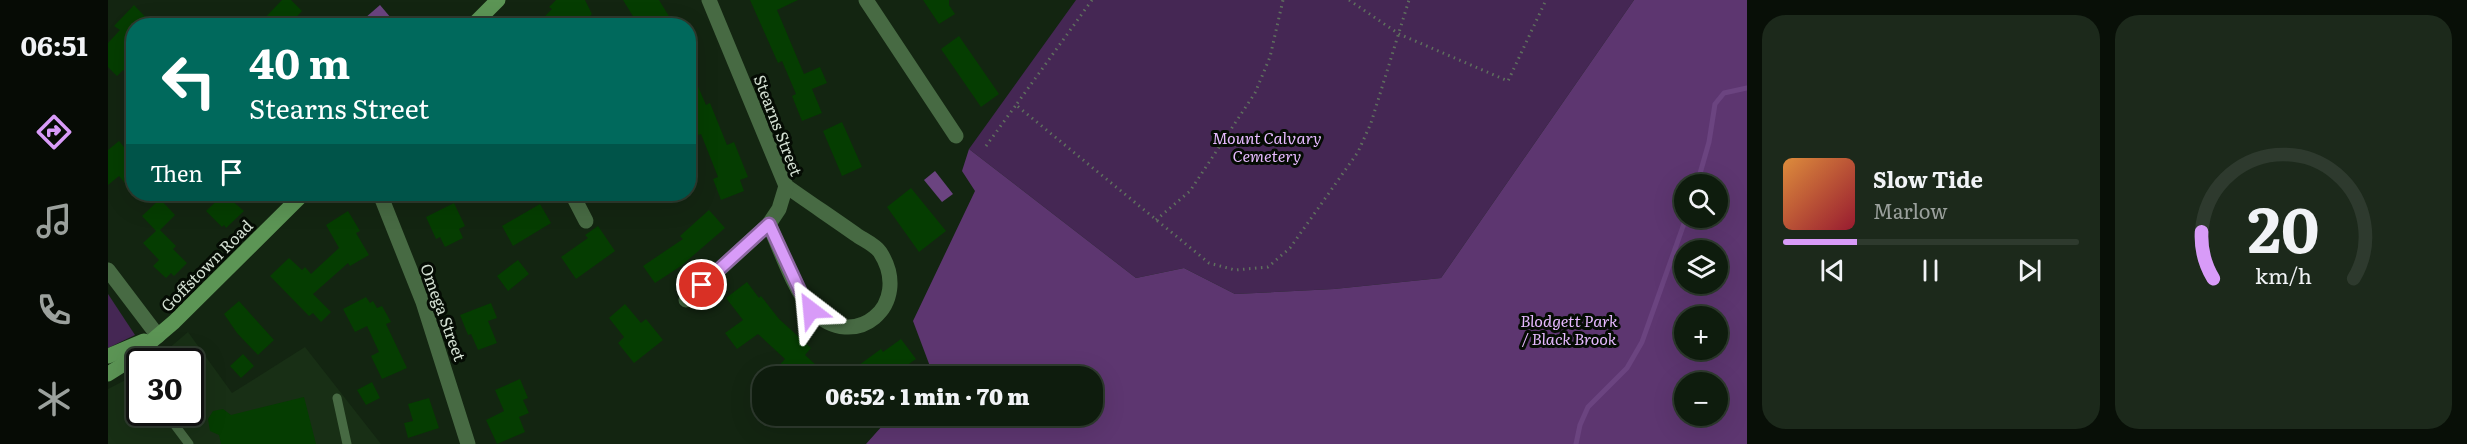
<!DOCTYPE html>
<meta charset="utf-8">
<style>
body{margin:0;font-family:Literata,serif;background:#1c291b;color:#f1f3f6;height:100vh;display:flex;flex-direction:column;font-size:22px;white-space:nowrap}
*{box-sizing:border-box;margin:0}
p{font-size:20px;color:#9ba19d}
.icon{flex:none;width:33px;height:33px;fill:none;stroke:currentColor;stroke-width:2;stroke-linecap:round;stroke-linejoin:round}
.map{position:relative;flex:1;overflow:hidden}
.details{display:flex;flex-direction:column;gap:15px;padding:15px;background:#080f07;width:720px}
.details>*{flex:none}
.guide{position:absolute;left:18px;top:18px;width:570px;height:183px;border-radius:24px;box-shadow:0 6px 24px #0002,0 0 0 2px #2e3a2e;background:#00695c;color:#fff;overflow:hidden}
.fabs{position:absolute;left:1566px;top:174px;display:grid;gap:12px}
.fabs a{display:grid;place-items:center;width:54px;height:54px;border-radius:50%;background:#0e1c0d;box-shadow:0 6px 24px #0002,0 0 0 2px #2e3a2e;font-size:30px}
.speed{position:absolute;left:18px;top:348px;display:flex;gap:12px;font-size:30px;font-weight:700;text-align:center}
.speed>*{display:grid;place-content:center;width:78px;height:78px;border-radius:50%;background:#0e1c0d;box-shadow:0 6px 24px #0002,0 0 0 2px #2e3a2e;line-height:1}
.speed .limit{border:3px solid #111;border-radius:9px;background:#fff;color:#111}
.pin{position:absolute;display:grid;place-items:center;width:51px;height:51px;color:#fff;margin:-26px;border:3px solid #fff;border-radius:50%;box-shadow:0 2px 6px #0007}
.me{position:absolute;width:66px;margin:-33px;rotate:331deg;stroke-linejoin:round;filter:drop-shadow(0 0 4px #0008)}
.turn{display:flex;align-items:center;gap:21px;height:126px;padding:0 24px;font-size:27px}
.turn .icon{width:78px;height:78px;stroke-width:2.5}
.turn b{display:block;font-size:42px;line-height:51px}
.then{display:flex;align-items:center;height:57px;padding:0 24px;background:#0003;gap:12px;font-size:22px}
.details .widget{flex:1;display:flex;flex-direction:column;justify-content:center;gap:9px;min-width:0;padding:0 21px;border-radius:24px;background:#1c291b}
.details .dial{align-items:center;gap:0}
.dial svg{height:156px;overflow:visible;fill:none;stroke:#2e3a2e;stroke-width:7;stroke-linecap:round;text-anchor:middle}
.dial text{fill:#f1f3f6;stroke:none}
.song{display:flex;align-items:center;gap:18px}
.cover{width:72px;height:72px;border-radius:9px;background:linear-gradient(135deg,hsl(30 70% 55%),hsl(350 70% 35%))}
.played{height:6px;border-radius:3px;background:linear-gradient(90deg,#d89bf8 25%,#2e3a2e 25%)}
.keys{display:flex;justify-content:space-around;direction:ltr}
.details .tiles{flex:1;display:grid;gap:15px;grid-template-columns:repeat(2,1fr)}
.trip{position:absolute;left:644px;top:366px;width:351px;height:60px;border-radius:24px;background:#0e1c0d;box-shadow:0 6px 24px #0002,0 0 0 2px #2e3a2e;font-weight:800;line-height:60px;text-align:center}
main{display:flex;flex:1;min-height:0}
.tabs{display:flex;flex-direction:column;width:108px;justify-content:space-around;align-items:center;background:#060b05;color:#9ba19d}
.tabs .icon{width:42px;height:42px}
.tabs .current{color:#d89bf8}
.tabs b{font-size:27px;color:#f1f3f6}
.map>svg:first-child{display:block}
</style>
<main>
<nav class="tabs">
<b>06:51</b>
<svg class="icon current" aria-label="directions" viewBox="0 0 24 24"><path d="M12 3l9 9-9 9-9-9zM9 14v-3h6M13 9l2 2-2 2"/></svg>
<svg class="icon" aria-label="music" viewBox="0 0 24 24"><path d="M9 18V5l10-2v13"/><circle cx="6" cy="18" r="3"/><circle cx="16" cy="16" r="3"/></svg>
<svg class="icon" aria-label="phone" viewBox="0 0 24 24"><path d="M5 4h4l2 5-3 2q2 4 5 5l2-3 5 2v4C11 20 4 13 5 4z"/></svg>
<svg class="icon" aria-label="climate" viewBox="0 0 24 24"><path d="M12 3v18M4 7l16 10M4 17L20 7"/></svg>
</nav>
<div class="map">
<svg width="1639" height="444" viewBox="0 0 1639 444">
<rect width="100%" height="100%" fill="#132511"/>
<polygon fill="#182f15" points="80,332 124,393 197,347 273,444 0,444 0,389 31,373 32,412 82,412 82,362 46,361"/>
<g fill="#452754">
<polygon points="968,0 1526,0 1333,278 1226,289 1127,294 1076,268 1028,278 861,149"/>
<polygon points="0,294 27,335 0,348"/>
</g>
<path fill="#5d3670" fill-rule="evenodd" d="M1526,0H1639V444H758L783,416H984V376H816L823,369L805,321L867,191L854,171L861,149L1028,278L1076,268L1127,294L1226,289L1333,278ZM1576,184H1610V218H1576ZM1576,250H1610V284H1576ZM1576,316H1610V350H1576ZM1576,382H1610V416H1576Z"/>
<g fill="#6b4480">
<polygon points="272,5 283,18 273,25 249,25"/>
<polygon points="827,171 845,194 834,202 816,180"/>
</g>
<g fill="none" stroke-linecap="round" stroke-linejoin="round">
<g stroke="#6b4480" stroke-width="5">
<polyline points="1589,184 1601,142 1607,104 1616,93 1639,88"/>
<polyline points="1468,444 1472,425 1480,407 1519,368 1534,342 1578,218"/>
</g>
</g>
<g fill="#053d01">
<polygon points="174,0 183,0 194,11 180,26 149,26"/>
<polygon points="448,0 477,0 484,14 472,26 427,26 444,9 441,7"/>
<polygon points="515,0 551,0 567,26 531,26"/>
<polygon points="642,0 690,0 669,10 696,74 712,67 719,83 704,89 714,113 694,121 684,96 688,94 674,61 670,63"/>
<polygon points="815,0 841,0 841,5 847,14 831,24"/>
<polygon points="26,5 46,26 26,26 26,44 18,51 26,58 26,79 15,70 9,76 0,67 0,43 12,30 6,26"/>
<polygon points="851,36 891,94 873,107 833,49"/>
<polygon points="580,63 598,105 602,103 619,145 626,142 640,177 632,180 636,191 613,200 605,179 610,177 593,134 580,139"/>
<polygon points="734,122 754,167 734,176 715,131"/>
<polygon points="11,141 21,153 18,155 26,164 26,194 11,176 0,185 0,150"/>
<polygon points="803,188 838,231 811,252 779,207"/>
<polygon points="116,194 136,211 118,228 116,225 114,227 98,211"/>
<polygon points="52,199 67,215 52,230 68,246 65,249 79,263 66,276 63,273 58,278 45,266 51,260 35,243 48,231 34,216"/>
<polygon points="346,203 357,226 351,229 355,238 337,247 332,237 328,239 318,217"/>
<polygon points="432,204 443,223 405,246 394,226"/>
<polygon points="601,210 617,228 573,266 547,283 535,266 575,239 572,236"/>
<polygon points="240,211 252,231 248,233 261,255 242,266 240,263 205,294 223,312 213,322 205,313 201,316 162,276 181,258 194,270 197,267 203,274 231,248 218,225"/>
<polygon points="490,226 507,251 468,279 453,257 480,238 477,235"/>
<polygon points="410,260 421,274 400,291 389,276"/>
<polygon points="639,282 651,298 653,296 671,319 703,348 697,355 707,364 696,376 674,376 667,370 677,359 650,334 629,349 617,333 635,320 618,298"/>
<polygon points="258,297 262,303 265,301 269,308 274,306 283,322 278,324 299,368 274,379 263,356 271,352 259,326 247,332 235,309"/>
<polygon points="131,301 166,340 150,355 129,333 116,314"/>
<polygon points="383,303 389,318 380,321 389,343 370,350 363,334 360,335 352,315"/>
<polygon points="517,304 533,323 538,319 555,340 526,363 510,343 516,337 501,318"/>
<polygon points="793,339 808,359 784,376 736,376 773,349 775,352"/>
<polygon points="135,354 146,366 133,378 122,366"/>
<polygon points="412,379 420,398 415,400 421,413 411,417 417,432 389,444 378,420 396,411 387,390"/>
<polygon points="264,382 272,398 258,405 249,390"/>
<polygon points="196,397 208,444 113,444 111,435 102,431 100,419 105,411 115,409 123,415"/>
<polygon points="321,398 331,428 300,438 296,423 305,421 300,404"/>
</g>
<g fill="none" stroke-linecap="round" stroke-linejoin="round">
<g stroke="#5f6f5e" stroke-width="3" stroke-dasharray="1.5 4.5" stroke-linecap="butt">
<polyline points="984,0 908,105 1101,263 1127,270 1160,267 1182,248 1250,152 1263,123 1301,0"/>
<polyline points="1241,0 1291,34 1400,81 1438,0"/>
<polyline points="878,146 908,105"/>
<polyline points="1048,220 1082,191 1147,93 1162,57 1175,0"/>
</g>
<g stroke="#476a43" stroke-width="9">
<polyline points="19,362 32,379"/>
<polyline points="229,398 239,444"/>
<polyline points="57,412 81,444"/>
</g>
<g stroke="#476a43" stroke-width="15">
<polyline points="758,0 848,136"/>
<polyline points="272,194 315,302 360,444"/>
<polyline points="464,194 478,221"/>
<path d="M661,224C671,247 688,294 704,310C746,354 806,305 772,252C767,245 756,240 750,236C726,219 702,203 678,186"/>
<polyline points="578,300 661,224 671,209 678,186 601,0"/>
</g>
<polyline stroke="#476a43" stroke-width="15" points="0,270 50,336"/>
<g stroke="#5c9555" stroke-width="15">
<polyline points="364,26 390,0"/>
<polyline points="0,356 36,341"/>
<polyline points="0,374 19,362 66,322 195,194"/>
</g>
</g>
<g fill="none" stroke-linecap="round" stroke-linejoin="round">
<g stroke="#8c65a1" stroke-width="15">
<polyline id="route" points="594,285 661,224 692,291 703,310"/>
</g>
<use href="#route" stroke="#d89bf8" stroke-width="10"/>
</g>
<g text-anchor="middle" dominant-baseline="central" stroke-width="6" stroke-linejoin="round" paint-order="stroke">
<g font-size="16" fill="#d4e0d3" stroke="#050c04">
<text transform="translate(671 125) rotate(69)">Stearns Street</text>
<text transform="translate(98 265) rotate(-45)">Goffstown Road</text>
<text transform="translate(336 312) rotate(70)">Omega Street</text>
</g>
<g font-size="16" font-style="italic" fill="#e6b9ff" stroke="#050c04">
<text x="1159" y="137">Mount Calvary<tspan x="1159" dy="18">Cemetery</tspan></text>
<text x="1461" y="320">Blodgett Park<tspan x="1461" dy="18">/ Black Brook</tspan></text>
</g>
</g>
</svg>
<div class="fabs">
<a><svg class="icon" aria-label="search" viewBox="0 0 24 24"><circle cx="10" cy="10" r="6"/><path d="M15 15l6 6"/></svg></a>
<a><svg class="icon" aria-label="layers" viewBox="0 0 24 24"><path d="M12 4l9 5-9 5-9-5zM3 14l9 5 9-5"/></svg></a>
<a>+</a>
<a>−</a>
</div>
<div class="speed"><div class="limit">30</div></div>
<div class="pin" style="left:594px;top:285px;background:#d93025"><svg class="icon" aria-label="arrive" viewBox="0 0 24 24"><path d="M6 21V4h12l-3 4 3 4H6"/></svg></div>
<svg class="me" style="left:703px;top:310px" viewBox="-20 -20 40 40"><path d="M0-17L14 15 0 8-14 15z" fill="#d89bf8" stroke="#fff" stroke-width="4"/></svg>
<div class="trip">06:52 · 1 min · 70 m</div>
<div class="guide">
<div class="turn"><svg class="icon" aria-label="left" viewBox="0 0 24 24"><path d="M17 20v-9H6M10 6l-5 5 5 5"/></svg><div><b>40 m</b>Stearns Street</div></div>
<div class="then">Then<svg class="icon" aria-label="arrive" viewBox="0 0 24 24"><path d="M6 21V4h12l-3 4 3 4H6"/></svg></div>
</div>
</div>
<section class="details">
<div class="tiles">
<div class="widget">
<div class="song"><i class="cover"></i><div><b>Slow Tide</b><p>Marlow</p></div></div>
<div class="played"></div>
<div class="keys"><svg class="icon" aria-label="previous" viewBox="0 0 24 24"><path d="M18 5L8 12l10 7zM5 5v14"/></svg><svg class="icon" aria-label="pause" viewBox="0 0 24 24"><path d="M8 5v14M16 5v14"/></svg><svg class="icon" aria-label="next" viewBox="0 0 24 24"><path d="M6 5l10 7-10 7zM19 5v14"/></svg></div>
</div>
<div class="widget dial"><svg viewBox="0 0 100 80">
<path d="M14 69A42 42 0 1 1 86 69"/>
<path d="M14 69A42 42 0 0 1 8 45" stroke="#d89bf8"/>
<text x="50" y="56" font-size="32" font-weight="700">20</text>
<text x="50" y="72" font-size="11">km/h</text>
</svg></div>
</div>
</section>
</main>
